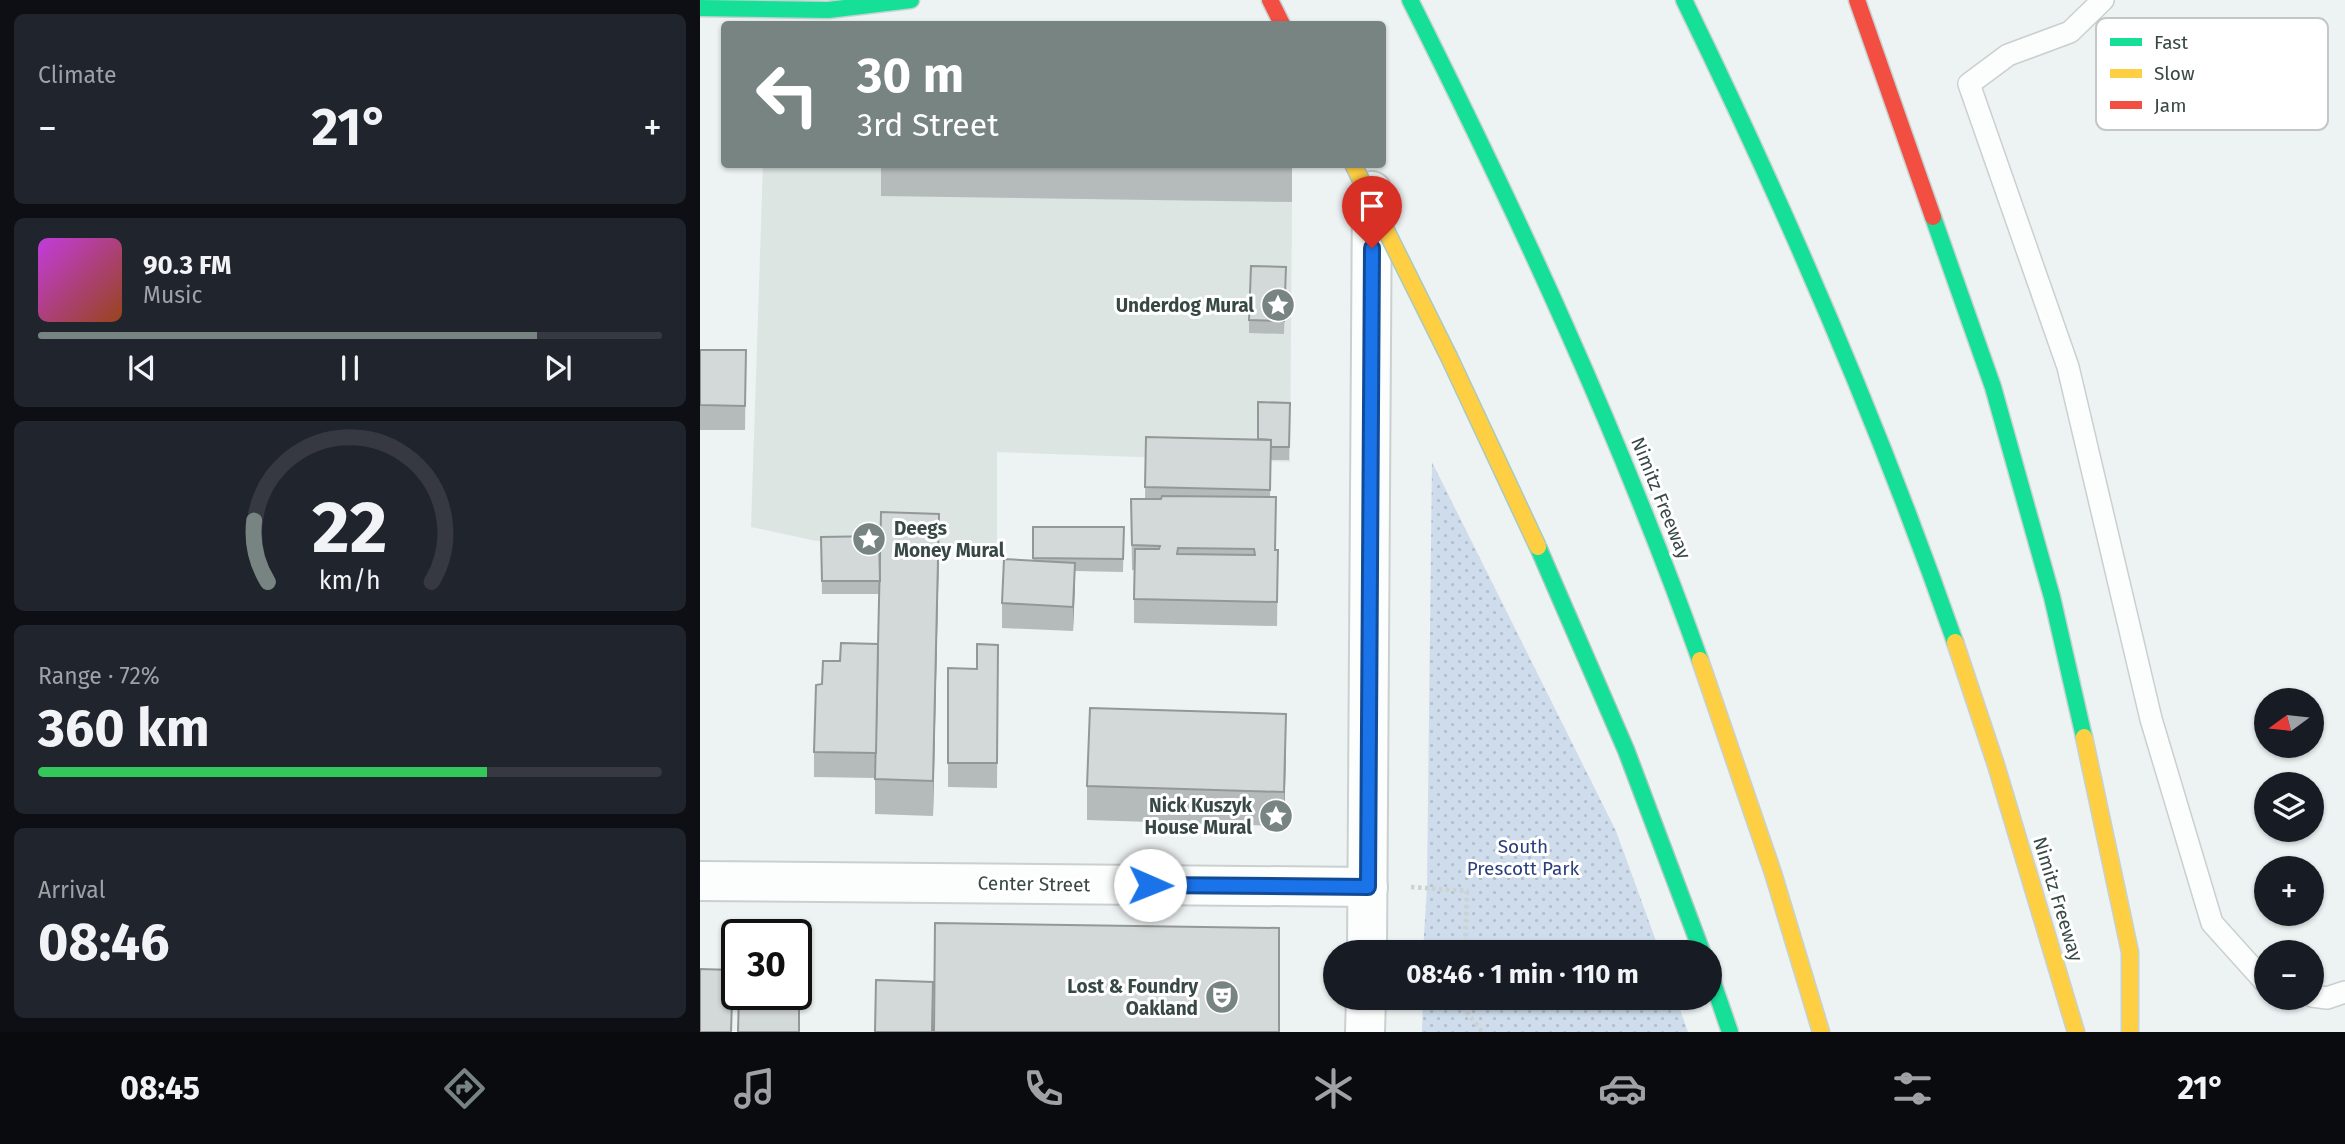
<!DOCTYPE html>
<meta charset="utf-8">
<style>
body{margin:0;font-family:"Fira Sans",sans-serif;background:#20242c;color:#f1f3f6;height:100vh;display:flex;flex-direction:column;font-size:26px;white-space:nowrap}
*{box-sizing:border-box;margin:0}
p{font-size:23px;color:#9ea1a6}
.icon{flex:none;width:38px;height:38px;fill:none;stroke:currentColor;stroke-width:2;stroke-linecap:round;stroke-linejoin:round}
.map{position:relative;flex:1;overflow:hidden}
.details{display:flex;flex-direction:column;gap:14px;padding:14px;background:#0d0f14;width:700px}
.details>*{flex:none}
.top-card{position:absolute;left:21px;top:21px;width:665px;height:147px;border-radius:7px;box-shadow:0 2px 5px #0004;background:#778482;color:#fff;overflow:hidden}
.needle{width:46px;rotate:255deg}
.tools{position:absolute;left:1554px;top:688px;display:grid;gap:14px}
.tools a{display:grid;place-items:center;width:70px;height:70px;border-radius:50%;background:#171b24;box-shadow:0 2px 5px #0004;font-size:35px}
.speed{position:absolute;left:21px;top:919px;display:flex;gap:14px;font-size:35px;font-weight:700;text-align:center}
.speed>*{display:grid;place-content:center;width:91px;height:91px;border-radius:50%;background:#171b24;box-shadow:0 2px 5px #0004;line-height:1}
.speed .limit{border:4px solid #111;border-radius:10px;background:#fff;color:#111}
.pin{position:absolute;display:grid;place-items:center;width:60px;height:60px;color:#fff;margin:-72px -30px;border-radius:50% 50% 50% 0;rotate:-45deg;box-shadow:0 0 7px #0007}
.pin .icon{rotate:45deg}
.me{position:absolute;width:77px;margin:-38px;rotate:91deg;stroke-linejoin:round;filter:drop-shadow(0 0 5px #0008)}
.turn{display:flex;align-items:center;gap:24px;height:147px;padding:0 21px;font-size:32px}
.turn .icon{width:91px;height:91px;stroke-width:2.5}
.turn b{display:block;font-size:49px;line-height:60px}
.big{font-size:52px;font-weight:700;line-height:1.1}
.details .tile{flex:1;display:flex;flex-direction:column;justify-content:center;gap:10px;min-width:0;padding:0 24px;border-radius:10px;background:#20242c}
.details .dial{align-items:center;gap:0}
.dial svg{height:182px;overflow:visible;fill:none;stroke:#363941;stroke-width:7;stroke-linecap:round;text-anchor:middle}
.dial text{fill:#f1f3f6;stroke:none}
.song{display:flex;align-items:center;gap:21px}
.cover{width:84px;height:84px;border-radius:10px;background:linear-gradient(135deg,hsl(290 70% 55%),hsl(20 70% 35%))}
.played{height:7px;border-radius:4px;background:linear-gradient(90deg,#778482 80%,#363941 80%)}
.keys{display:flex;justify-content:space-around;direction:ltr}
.heat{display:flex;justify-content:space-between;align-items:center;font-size:38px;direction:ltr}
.charge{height:10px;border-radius:5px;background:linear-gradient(90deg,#34c759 72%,#363941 0)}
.trip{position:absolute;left:623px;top:940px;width:399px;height:70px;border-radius:35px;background:#171b24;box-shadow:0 2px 5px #0004;font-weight:700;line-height:70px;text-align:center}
.tabs{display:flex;height:112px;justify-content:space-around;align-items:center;background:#090b0e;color:#9ea1a6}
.tabs .icon{width:49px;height:49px}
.tabs .active{color:#778482}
.tabs b{font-size:32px;color:#f1f3f6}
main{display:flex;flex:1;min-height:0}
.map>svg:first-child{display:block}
</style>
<main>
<section class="details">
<div class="tile"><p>Climate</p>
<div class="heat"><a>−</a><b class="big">21°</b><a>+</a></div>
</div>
<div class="tile">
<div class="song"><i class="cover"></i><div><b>90.3 FM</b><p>Music</p></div></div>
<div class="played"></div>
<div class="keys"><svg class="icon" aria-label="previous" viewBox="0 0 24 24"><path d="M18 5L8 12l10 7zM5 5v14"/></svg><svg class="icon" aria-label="pause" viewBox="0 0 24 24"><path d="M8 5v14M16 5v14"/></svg><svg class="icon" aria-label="next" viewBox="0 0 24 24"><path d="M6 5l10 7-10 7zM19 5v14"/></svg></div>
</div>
<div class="tile dial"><svg viewBox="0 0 100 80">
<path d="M14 69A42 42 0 1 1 86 69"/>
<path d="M14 69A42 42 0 0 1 8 42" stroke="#778482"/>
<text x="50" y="56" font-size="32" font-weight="700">22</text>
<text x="50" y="72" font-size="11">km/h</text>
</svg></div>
<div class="tile"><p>Range · 72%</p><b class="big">360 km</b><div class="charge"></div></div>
<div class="tile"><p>Arrival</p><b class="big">08:46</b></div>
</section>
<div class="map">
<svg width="1645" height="1032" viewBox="0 0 1645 1032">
<defs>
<pattern id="park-dots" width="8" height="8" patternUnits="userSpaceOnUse" patternTransform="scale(1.75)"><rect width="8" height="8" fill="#cedcec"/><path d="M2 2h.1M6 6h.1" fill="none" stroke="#b2becc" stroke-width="1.8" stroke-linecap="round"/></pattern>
</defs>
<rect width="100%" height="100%" fill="#edf2f2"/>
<polygon fill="#dce5e2" points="63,165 181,165 592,202 590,462 297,452 297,547 116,541 51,527"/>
<g fill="url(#park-dots)">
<polygon points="732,462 916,831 960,952 723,952 727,887"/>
<polygon points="723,998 976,998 988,1032 722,1032"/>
</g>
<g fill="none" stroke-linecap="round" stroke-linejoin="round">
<g stroke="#cad0cf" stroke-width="24">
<g id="lane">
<polyline points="1403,0 1370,32 1308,55 1269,84 1368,367 1451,719 1512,923 1566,983"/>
<polyline points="1612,996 1627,998 1645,992"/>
</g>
</g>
<g stroke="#cad0cf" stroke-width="42">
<g id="street">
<polyline points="0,881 668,887"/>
<polyline points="667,952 672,191"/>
<polyline points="665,1032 666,998"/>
</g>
</g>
<g stroke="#c6d2d1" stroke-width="19">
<g id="fast">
<path d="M710,0C818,215 919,433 1000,660"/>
<path d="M984,0C1086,209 1178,422 1255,642"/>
<polyline points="0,8 128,10 211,0"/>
<polyline points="1233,217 1293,387 1352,597 1384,737"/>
<polyline points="1010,974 1030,1032"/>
</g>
</g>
<g stroke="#c6d2d1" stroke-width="19">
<g id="slow">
<polyline points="1255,642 1296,765 1376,1032"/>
<polyline points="1000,660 1073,873 1121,1032"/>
<polyline points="1384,737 1430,952 1430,1032"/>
</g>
</g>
<g stroke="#c6d2d1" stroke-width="19">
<g id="jam">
<polyline points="570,0 582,24"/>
<polyline points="1157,0 1233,217"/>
</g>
</g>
<g stroke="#cbd2d2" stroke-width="4.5" stroke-dasharray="3.5 3.5" stroke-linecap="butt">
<polyline points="711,887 767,891 765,952"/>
<polyline points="764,998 767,1012 782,1032"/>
</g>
<use href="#lane" stroke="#fcfdfd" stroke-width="21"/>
<use href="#street" stroke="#fcfdfd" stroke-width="38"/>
<use href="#fast" stroke="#16e098" stroke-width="16"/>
<use href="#slow" stroke="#ffcf43" stroke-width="16"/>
<use href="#jam" stroke="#f24e42" stroke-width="16"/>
<g stroke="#a9c9c2" stroke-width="19" stroke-linecap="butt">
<polyline id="fast-bridge" points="838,547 926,750 1002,952"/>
</g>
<g stroke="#a9c9c2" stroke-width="19" stroke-linecap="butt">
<polyline id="slow-bridge" points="653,164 749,357 838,547"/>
</g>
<use href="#fast-bridge" stroke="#16e098" stroke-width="16"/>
<use href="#slow-bridge" stroke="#ffcf43" stroke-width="16"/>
</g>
<g fill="#b5bbba">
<polygon points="181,164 592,164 592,202 181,196"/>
<polygon points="586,280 584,334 549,333 549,320"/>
<polygon points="0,350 46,350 45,430 0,430"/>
<polygon points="590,403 589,460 571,460 570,497 576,550 578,550 577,626 434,623 434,570 432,570 431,499 445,499 446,437 558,439"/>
<polygon points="333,527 424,527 423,572 375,571 373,631 302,628 302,603 333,560"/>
<polygon points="121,537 180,569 239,548 233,816 175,814 175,778 114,777 114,752 122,684 178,644 179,594 122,594"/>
<polygon points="298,645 297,788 248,787 248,668 277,669"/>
<polygon points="586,749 584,826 387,820 387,786"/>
</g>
<g fill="#939897">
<polygon points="239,514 239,548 233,816 233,781"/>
<polygon points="375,563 375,587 373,631 373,607"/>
<polygon points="586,714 586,749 584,826 584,792"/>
</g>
<g fill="#d2d9d8" stroke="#939897" stroke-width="2" fill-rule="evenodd">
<polygon points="551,266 586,267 584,321 549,320"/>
<polygon points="0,350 46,350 45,406 0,405"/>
<polygon points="558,402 590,403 589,447 571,447 571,440 558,439"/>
<polygon points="446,437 571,440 570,490 445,487"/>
<path d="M462,496L576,497L575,550H578L577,602L434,599L435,549H459L460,546L432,545L431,499H461ZM478,548L554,549L555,555L477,554Z"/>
<polygon points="181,512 239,514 233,781 175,779"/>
<polygon points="333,527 424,527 423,559 333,558"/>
<polygon points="179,536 180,581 122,581 121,537"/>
<polygon points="304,559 375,563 373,607 302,603"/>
<polygon points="141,643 178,644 176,753 114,752 116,685 122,684 123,661 140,661"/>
<polygon points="277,644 298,645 297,763 248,763 248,668 277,669"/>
<polygon points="390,708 586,714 584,792 387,786"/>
<polygon points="235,923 579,928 579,1032 234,1032"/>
<polygon points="0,969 33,970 31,1032 0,1032"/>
<polygon points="176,980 233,982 232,1032 175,1032"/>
<polygon points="96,990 99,990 99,1032 38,1032 39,994 96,994"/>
</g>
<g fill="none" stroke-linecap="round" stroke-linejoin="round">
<g stroke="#114b97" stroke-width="18">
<polyline id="route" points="450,885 668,887 672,248"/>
</g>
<use href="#route" stroke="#1a73e8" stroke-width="12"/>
</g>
<defs>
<g id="sight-disc" transform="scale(1.75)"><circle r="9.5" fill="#778482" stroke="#fff"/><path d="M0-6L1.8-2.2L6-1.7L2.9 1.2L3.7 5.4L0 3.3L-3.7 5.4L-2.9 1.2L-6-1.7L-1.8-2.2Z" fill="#fff"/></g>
<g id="theatre-disc" transform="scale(1.75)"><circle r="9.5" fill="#778482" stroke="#fff"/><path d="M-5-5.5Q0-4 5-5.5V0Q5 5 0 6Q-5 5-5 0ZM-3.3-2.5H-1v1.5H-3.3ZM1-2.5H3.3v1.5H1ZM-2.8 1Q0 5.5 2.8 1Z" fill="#fff"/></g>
</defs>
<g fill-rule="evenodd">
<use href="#sight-disc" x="578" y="305"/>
<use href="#sight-disc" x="169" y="539"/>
<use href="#sight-disc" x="576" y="816"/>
<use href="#theatre-disc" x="522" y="997"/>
</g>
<g text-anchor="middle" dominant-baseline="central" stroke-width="6" stroke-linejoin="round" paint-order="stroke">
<g font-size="19" font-weight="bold" fill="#384945" stroke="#fff" text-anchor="end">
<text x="554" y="305">Underdog Mural</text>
<text x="194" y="528" text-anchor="start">Deegs<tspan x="194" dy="22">Money Mural</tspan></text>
<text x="552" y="805">Nick Kuszyk<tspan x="552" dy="22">House Mural</tspan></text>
<text x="498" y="986">Lost &amp; Foundry<tspan x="498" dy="22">Oakland</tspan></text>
</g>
<g font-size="19" fill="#384945" stroke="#fff">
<text transform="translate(961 498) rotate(68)">Nimitz Freeway</text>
<text transform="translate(334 884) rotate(1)">Center Street</text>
<text transform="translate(1358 899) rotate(73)">Nimitz Freeway</text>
</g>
<g font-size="19" fill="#2b3f7b" stroke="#fff">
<text x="823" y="846">South<tspan x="823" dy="22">Prescott Park</tspan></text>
</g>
</g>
<rect x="1396" y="18" width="232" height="112" rx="10" fill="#fff" stroke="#c3c8c7" stroke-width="2"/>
<rect x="1410" y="38" width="32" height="8" fill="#16e098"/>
<rect x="1410" y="69" width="32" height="9" fill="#ffcf43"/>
<rect x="1410" y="101" width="32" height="8" fill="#f24e42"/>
<g font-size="19" fill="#384945">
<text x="1454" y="49">Fast</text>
<text x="1454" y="80">Slow</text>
<text x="1454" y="112">Jam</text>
</g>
</svg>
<div class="tools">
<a><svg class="needle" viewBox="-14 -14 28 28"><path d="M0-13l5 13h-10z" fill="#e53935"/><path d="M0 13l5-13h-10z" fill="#9ea1a6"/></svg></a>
<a><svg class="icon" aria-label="layers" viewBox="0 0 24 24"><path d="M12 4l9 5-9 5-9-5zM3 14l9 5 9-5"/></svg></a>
<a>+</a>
<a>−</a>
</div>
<div class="speed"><div class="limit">30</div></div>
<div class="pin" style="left:672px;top:248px;background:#d93025"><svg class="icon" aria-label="arrive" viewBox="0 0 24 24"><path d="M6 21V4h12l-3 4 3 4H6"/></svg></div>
<svg class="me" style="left:450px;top:885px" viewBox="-20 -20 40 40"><circle r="19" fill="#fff"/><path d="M0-13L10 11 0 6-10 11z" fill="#1a73e8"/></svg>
<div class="trip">08:46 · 1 min · 110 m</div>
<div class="top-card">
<div class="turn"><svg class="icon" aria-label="left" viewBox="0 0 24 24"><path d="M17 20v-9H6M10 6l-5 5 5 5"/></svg><div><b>30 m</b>3rd Street</div></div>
</div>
</div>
</main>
<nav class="tabs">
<b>08:45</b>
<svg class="icon active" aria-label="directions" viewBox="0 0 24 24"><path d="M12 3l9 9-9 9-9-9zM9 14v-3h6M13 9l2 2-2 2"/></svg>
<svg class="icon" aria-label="music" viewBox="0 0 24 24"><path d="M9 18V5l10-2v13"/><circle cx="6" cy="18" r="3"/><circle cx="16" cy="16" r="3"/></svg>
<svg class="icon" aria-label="phone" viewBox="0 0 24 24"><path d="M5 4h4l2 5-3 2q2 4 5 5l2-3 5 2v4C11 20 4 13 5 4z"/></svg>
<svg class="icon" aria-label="climate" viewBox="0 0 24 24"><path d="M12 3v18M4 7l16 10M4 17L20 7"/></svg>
<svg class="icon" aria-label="car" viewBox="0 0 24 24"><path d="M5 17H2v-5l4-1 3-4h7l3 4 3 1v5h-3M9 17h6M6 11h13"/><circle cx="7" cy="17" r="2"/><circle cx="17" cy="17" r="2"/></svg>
<svg class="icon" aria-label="filters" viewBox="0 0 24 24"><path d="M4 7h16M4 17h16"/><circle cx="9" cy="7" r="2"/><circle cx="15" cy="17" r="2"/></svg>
<b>21°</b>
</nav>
